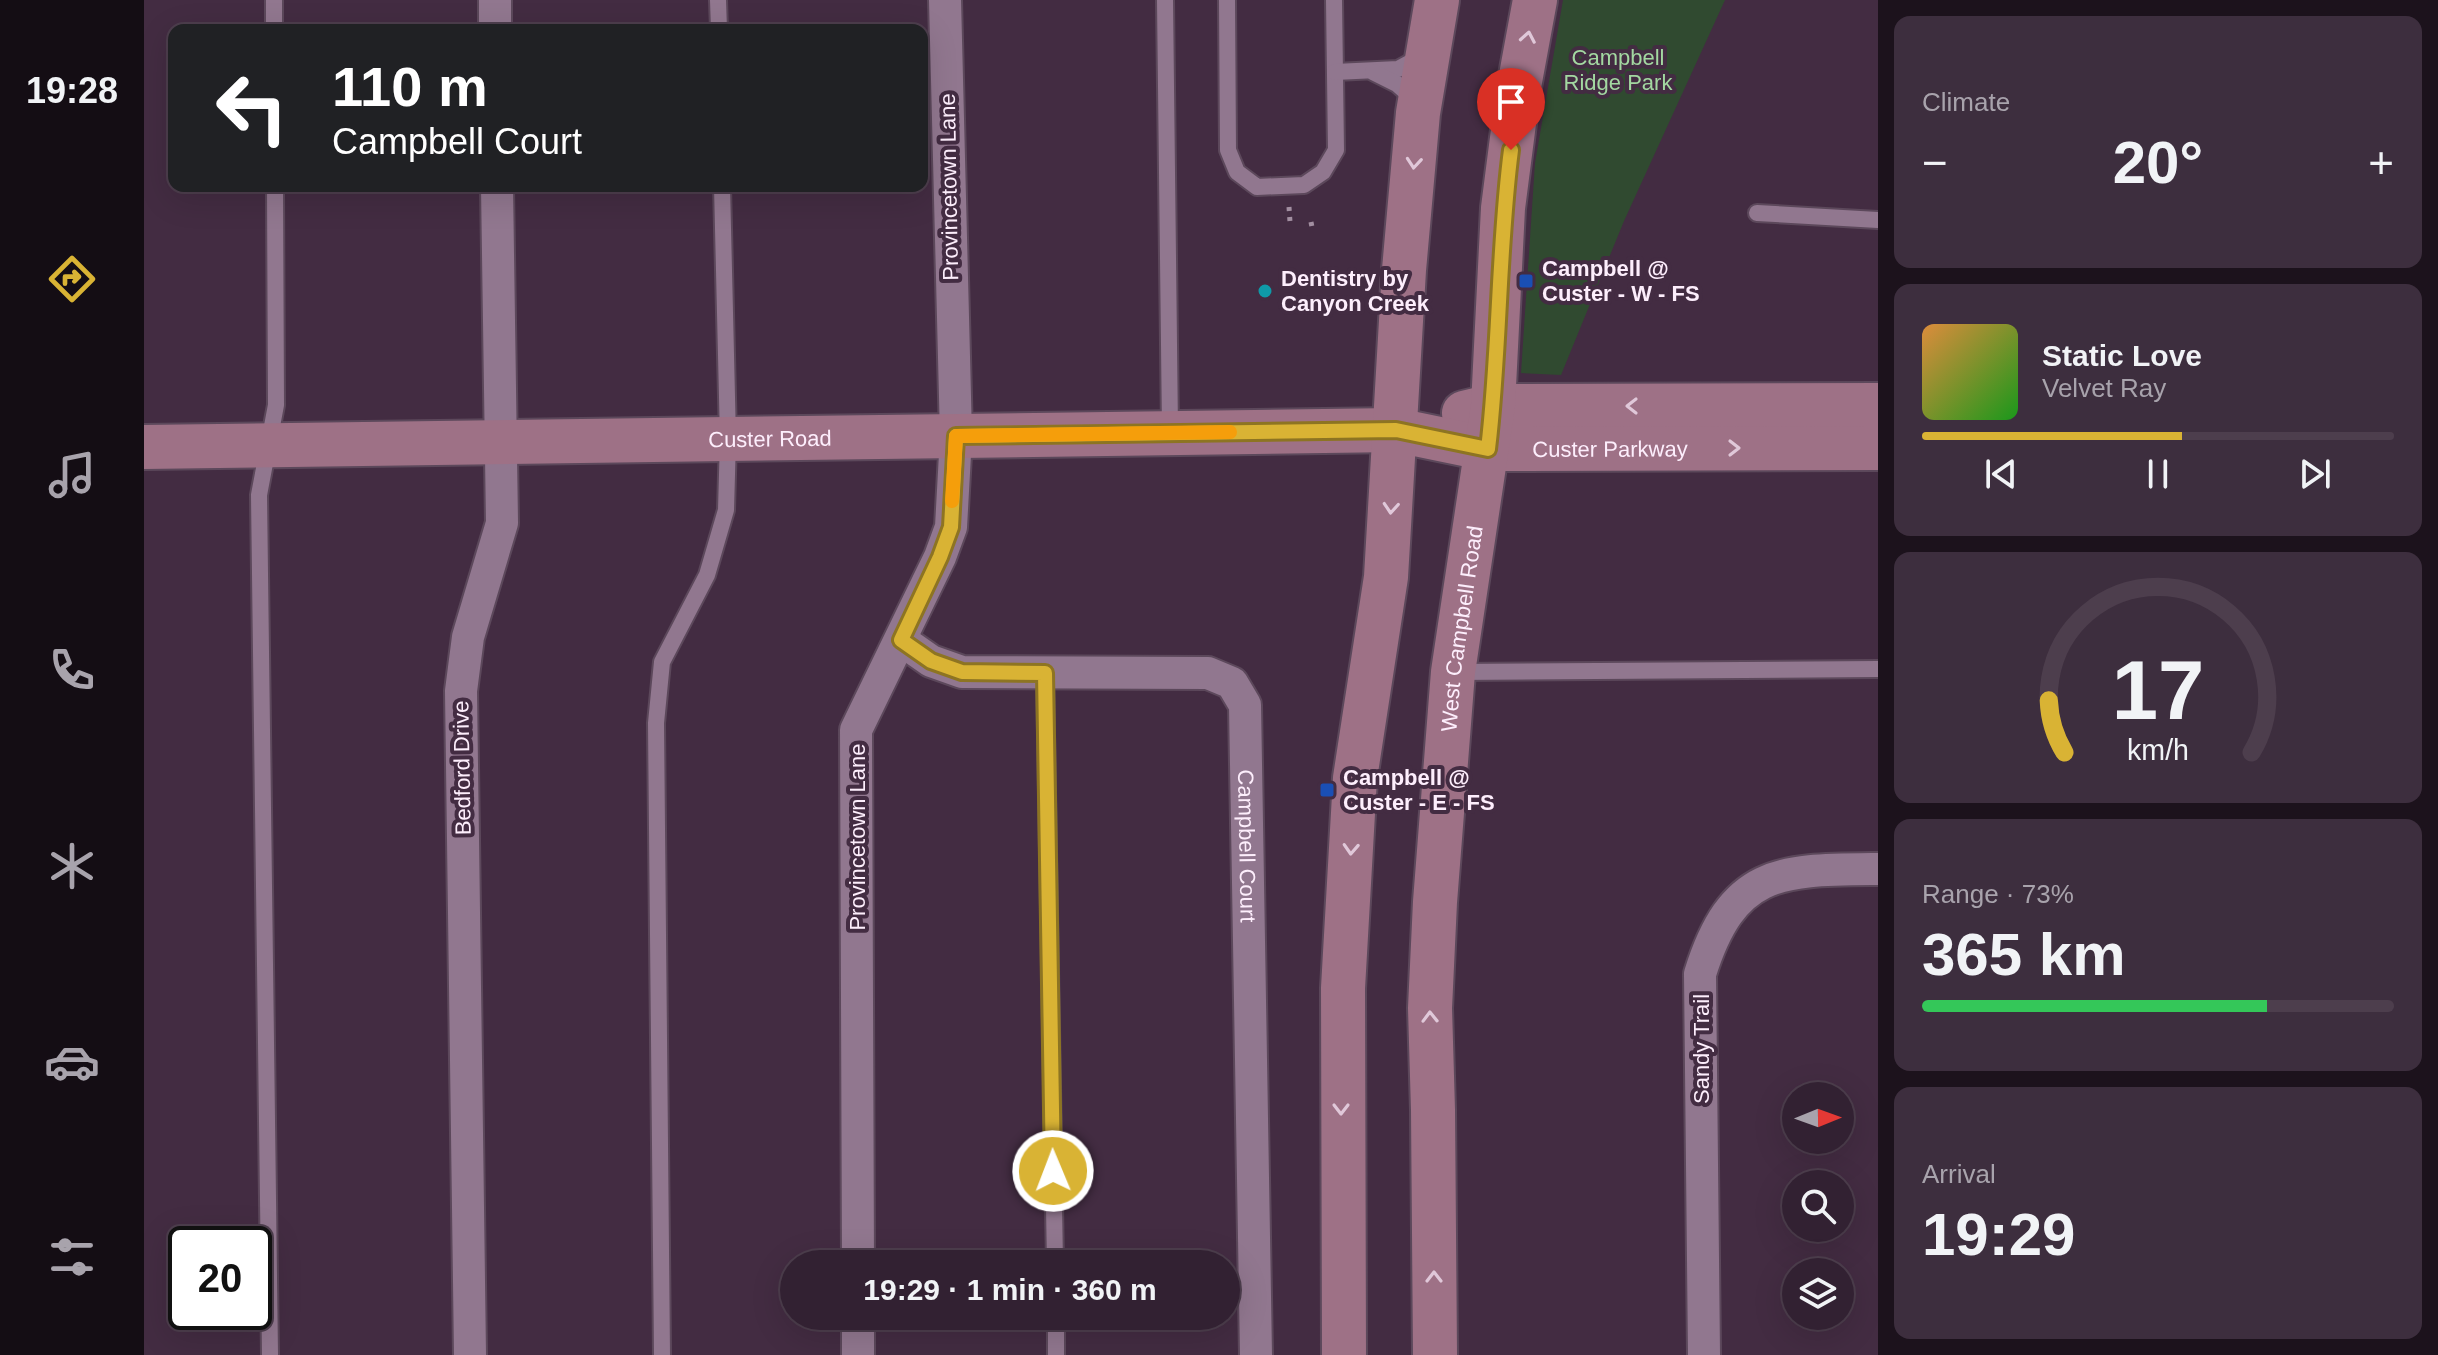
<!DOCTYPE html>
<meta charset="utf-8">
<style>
body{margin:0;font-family:Helvetica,sans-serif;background:#3d2e3e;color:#f1f3f6;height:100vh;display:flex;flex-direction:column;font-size:30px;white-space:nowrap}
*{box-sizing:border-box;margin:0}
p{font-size:26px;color:#a8a3ac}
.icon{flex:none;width:44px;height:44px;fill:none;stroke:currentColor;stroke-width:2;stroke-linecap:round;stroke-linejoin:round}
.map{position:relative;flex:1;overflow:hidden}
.panel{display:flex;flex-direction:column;gap:16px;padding:16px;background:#1c121c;width:560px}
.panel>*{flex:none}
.banner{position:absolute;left:24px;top:24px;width:760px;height:168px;border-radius:16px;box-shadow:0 8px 32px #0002,0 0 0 2px #4d3e4d;background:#202124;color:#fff;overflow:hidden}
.needle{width:52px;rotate:89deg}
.fabs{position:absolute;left:1638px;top:1082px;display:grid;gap:16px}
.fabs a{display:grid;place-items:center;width:72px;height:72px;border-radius:50%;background:#322132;box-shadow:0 8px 32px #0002,0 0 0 2px #4d3e4d;font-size:40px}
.speed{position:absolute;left:24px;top:1226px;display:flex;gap:16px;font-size:40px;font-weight:700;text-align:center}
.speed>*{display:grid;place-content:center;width:104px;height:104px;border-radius:50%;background:#322132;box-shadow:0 8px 32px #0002,0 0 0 2px #4d3e4d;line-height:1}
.speed .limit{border:4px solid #111;border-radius:12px;background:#fff;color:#111}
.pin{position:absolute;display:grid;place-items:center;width:68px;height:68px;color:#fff;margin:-82px -34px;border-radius:50% 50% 50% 0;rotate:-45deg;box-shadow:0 0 8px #0007}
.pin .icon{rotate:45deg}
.me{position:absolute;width:88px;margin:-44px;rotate:359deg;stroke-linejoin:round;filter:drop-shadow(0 0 6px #0008)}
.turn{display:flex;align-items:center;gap:28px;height:168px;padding:0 32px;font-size:36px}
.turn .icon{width:104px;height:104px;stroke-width:2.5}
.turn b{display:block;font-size:56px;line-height:68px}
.big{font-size:60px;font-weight:700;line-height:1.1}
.panel .tile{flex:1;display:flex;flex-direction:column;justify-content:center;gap:12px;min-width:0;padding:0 28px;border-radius:16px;background:#3d2e3e}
.panel .dial{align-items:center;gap:0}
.dial svg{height:208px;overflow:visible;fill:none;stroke:#4d3e4d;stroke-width:7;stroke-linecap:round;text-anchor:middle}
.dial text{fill:#f1f3f6;stroke:none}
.song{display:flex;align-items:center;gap:24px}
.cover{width:96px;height:96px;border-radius:12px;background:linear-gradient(135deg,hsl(30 70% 55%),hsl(120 70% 35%))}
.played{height:8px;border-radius:4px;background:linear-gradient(90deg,#d9b334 55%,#4d3e4d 55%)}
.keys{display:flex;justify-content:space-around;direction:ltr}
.heat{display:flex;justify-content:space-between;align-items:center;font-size:44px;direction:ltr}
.charge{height:12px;border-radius:6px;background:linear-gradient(90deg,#34c759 73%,#4d3e4d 0)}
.trip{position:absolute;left:636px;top:1250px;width:460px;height:80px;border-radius:40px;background:#322132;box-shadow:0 8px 32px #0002,0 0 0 2px #4d3e4d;font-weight:700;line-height:80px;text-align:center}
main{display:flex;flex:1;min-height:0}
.dock{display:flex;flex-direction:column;width:144px;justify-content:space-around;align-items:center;background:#140d14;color:#a8a3ac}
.dock .icon{width:56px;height:56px}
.dock .active{color:#d9b334}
.dock b{font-size:36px;color:#f1f3f6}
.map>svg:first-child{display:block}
</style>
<main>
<nav class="dock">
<b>19:28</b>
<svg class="icon active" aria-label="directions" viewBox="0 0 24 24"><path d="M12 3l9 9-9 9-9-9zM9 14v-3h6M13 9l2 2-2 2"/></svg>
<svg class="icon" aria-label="music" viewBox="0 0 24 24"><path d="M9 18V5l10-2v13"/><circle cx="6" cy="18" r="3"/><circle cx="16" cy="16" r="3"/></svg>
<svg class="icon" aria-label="phone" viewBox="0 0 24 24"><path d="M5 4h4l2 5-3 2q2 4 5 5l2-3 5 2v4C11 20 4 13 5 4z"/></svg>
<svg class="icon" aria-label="climate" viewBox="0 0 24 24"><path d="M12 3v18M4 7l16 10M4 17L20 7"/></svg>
<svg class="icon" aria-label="car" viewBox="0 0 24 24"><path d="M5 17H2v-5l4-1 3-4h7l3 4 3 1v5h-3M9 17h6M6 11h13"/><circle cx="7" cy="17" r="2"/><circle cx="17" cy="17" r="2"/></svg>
<svg class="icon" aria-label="filters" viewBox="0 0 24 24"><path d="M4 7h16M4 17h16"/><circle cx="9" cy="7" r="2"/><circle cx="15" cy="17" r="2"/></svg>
</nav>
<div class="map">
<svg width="1734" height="1355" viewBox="0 0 1734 1355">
<rect width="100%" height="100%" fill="#432c42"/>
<polygon fill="#304a30" points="1419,0 1581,0 1480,221 1417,375 1377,373 1391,163"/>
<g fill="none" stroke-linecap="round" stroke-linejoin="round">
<g stroke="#5c485b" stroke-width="20">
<g id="lane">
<polyline points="130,0 130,30"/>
<polyline points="574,0 575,30"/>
<polyline points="1021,0 1026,430"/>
<polyline points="1083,0 1084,150 1093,172 1113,187 1160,185 1179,172 1192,150 1190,0"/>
<polyline points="1191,72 1254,69 1278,56"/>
<polyline points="1229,72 1253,84 1272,101"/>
<polyline points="1613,213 1734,220"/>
<polyline points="1311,672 1734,669"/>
<polyline points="901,673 911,1264"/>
<polyline points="912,1316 912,1355"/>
<polyline points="126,1355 115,495 132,405 131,186"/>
<polyline points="518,1355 512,723 518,662 563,575 582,510 584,439 578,186"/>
</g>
</g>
<g stroke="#5c485b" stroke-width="36">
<g id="street">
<polyline points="351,0 351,30"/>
<path id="s1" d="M757,640L787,661L818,672L1064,673L1088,683L1101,705L1112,1355"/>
<polyline points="714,1264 712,730 796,557 807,527 812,436 801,0"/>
<polyline points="714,1316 714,1355"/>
<polyline points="326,1355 317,691 324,637 358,523 353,186"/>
<path d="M1560,1355L1556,974C1589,868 1636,870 1734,869"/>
</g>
</g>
<g stroke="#5c485b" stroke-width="48">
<g id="secondary">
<polyline points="1320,413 1349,406 1734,405"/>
<path id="s2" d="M0,447L1252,430L1344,449L1734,448"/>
<polyline points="1200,1355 1199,988 1211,778 1242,577 1260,270 1274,113 1293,0"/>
<path id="s3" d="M1291,1355L1289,1110L1286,1008L1291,902L1309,672L1349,406L1359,208L1374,92L1391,0"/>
</g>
</g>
<g stroke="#a28fa1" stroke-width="5" stroke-dasharray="4 6" stroke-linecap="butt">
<polyline points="1145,207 1146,222"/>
<polyline points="1167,222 1168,227"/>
</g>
<use href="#lane" stroke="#91778f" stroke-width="16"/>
<use href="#street" stroke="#91778f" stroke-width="32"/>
<use href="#secondary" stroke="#9e7186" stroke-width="44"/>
</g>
<defs><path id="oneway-chevron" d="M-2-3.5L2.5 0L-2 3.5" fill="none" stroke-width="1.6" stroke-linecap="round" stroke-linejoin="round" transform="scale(2)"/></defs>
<g stroke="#e0c8d9">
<use href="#oneway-chevron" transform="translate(1384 37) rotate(-80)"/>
<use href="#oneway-chevron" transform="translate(1270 163) rotate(95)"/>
<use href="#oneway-chevron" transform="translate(1488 406) rotate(180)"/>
<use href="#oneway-chevron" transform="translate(1590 448)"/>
<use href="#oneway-chevron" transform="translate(1247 508) rotate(94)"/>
<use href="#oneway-chevron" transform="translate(1207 849) rotate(93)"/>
<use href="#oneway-chevron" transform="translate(1286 1017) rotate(-91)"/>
<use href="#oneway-chevron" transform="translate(1197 1109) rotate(90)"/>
<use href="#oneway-chevron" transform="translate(1290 1277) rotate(-90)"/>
</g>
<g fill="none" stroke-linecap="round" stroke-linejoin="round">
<g stroke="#8d7422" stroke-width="20">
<path id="route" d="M909,1171L901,673L818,672L787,661L757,640L796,557L807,527L812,436L1252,430L1344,449C1356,350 1354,249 1367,150"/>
</g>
<use href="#route" stroke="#d9b334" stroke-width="14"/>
<polyline stroke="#f59e0b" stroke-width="14" points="808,501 812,436 1086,432"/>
</g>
<g fill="#1a4fb4" stroke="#432c42" stroke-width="3">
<rect x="1374" y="273" width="16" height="16" rx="4"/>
<rect x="1175" y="782" width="16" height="16" rx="4"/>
</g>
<circle fill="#0f9aa8" stroke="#432c42" stroke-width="3" cx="1121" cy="291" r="8"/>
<g text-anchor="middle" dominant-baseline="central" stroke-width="8" stroke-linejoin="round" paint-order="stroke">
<g font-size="22" fill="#a3d8a1" stroke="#432c42">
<text x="1474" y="57">Campbell<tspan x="1474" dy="25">Ridge Park</tspan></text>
</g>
<g font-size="22" fill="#fdeefc" stroke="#432c42">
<text transform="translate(805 187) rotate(-91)">Provincetown Lane</text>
<text stroke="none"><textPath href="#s2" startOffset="626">Custer Road</textPath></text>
<text stroke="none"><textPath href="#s2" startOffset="1468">Custer Parkway</textPath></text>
<text stroke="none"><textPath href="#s3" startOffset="728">West Campbell Road</textPath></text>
<text transform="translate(318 768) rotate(-91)">Bedford Drive</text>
<text transform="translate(713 837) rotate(-90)">Provincetown Lane</text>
<text stroke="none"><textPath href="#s1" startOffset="508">Campbell Court</textPath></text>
<text transform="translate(1557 1049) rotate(-90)">Sandy Trail</text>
</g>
<g font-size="22" font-weight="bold" fill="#fdeefc" stroke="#432c42" text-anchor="start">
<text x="1398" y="268">Campbell @<tspan x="1398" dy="25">Custer - W - FS</tspan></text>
<text x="1137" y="278">Dentistry by<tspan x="1137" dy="25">Canyon Creek</tspan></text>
<text x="1199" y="777">Campbell @<tspan x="1199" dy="25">Custer - E - FS</tspan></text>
</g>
</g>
</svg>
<div class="fabs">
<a><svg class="needle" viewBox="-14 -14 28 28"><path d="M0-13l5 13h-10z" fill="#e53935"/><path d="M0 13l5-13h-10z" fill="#a8a3ac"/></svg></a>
<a><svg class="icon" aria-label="search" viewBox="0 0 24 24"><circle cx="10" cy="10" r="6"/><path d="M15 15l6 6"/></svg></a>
<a><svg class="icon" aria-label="layers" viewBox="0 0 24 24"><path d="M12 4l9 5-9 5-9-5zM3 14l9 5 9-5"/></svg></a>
</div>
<div class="speed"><div class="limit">20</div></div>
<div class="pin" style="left:1367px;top:150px;background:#d93025"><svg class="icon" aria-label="arrive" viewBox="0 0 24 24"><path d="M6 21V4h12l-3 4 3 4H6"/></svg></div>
<svg class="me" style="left:909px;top:1171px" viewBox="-20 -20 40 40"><circle r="17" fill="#d9b334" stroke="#fff" stroke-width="3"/><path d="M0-11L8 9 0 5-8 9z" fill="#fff"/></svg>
<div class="trip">19:29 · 1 min · 360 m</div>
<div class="banner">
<div class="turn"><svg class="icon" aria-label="left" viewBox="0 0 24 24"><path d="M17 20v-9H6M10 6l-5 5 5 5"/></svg><div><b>110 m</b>Campbell Court</div></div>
</div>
</div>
<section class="panel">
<div class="tile"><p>Climate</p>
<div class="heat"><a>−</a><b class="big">20°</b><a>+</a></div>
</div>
<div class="tile">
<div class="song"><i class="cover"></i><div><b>Static Love</b><p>Velvet Ray</p></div></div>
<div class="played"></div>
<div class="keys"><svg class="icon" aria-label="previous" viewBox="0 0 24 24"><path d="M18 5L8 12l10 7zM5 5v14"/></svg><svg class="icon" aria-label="pause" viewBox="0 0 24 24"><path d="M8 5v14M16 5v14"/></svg><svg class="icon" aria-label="next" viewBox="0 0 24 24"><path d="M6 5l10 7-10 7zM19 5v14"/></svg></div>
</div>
<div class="tile dial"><svg viewBox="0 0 100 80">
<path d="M14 69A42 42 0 1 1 86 69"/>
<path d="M14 69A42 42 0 0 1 8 49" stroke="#d9b334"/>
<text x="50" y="56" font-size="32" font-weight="700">17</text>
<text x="50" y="72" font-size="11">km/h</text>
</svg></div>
<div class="tile"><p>Range · 73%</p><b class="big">365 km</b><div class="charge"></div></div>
<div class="tile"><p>Arrival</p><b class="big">19:29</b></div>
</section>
</main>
